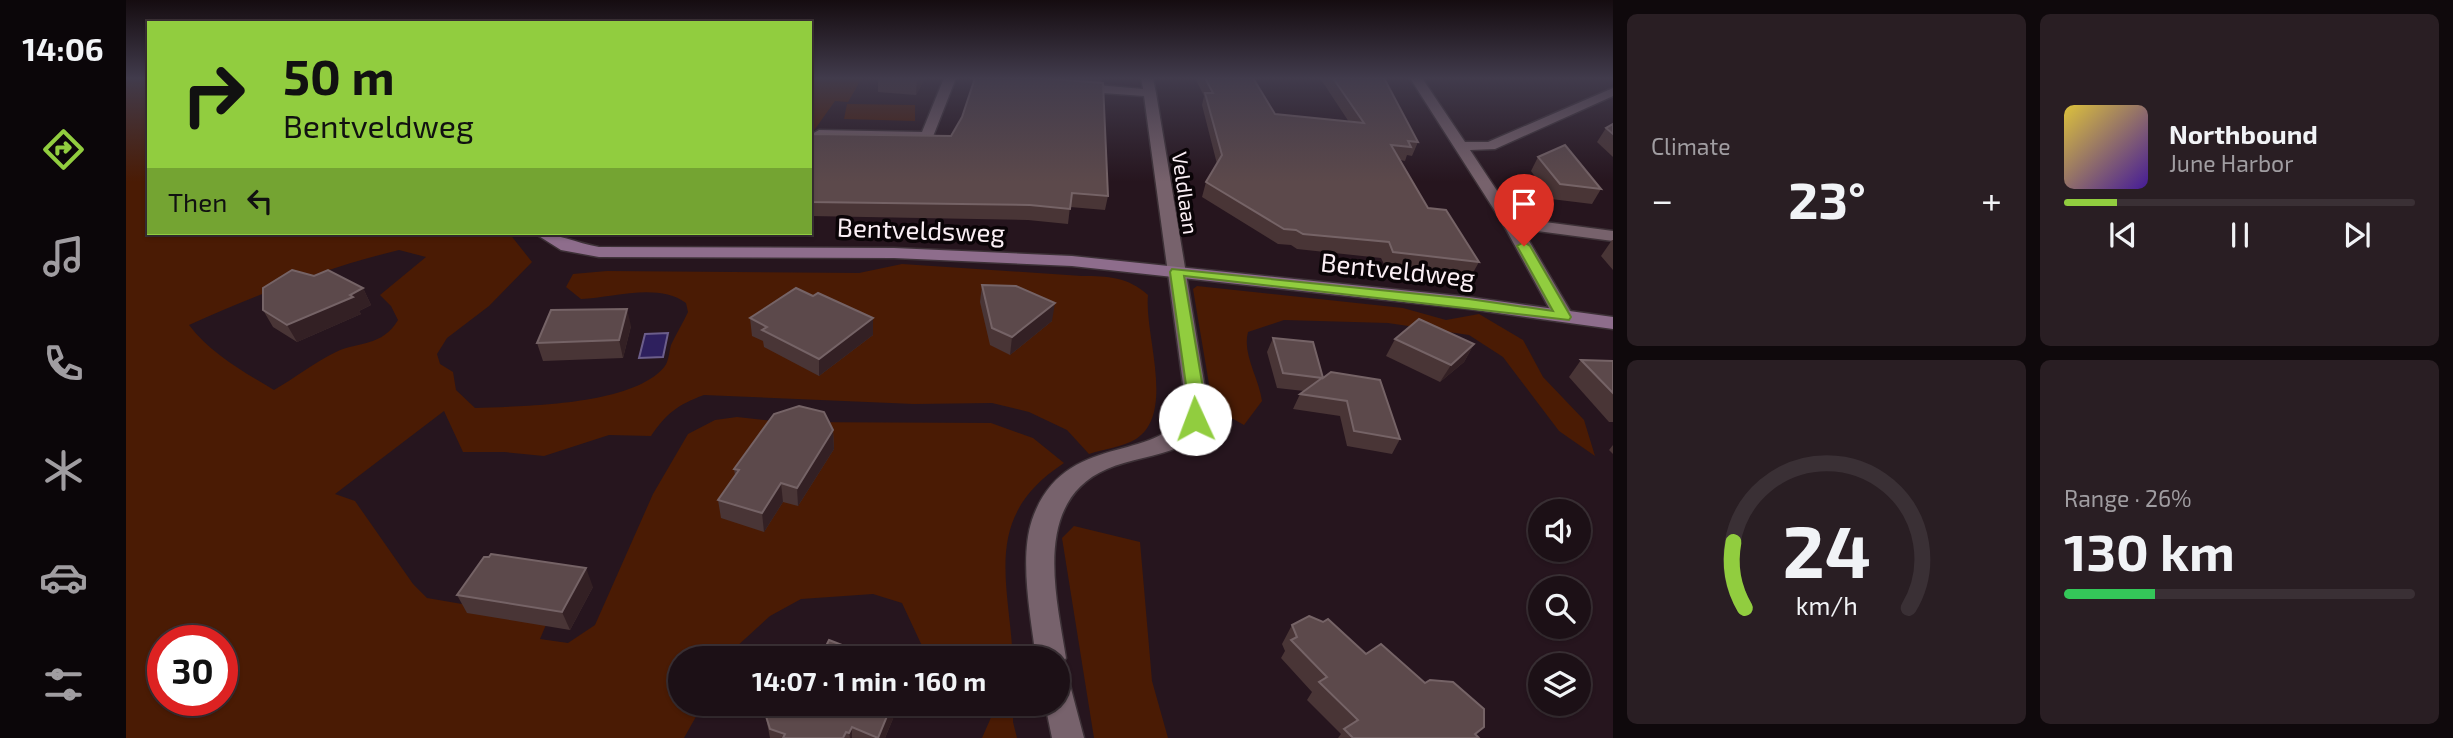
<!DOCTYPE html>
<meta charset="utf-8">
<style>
body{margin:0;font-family:"Exo 2",sans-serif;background:#291e23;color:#f1f3f6;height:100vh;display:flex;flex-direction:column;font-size:26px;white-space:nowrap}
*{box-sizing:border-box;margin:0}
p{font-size:23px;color:#a09da1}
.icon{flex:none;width:38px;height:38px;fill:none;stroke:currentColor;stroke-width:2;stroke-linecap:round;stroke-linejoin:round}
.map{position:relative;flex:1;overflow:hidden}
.side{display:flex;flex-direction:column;gap:14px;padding:14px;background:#0f090c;width:840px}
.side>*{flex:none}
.hud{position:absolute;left:21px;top:21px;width:665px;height:214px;border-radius:0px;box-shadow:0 2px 5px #0004,0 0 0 2px #3a3035;background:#91cd3f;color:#111;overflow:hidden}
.tools{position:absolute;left:1402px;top:499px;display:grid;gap:14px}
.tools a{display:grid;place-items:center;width:63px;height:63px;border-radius:50%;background:#1c1016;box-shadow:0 2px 5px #0004,0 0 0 2px #3a3035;font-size:35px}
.speed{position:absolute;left:21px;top:625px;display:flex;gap:14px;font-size:35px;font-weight:700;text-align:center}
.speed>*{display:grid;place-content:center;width:91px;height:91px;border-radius:50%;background:#1c1016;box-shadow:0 2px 5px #0004,0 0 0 2px #3a3035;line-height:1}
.speed .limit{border:10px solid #d22;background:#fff;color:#111}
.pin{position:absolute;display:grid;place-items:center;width:60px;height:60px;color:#fff;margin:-72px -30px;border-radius:50% 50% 50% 0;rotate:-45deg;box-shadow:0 0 7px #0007}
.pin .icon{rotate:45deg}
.me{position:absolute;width:77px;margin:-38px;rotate:358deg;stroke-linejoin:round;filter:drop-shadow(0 0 5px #0008)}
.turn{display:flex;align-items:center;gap:24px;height:147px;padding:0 21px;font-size:32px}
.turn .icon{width:91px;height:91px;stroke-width:2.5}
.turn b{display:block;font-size:49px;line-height:60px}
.then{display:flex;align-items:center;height:66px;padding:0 21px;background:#0003;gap:14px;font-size:26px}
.big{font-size:52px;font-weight:700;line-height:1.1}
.side .tile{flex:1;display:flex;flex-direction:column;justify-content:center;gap:10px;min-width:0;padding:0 24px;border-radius:10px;background:#291e23}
.side .dial{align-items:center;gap:0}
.dial svg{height:182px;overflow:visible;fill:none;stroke:#3a3035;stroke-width:7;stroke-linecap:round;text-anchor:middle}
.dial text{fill:#f1f3f6;stroke:none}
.song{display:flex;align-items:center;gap:21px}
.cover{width:84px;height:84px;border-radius:10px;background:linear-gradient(135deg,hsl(50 70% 55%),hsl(260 70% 35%))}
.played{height:7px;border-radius:4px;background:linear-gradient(90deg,#91cd3f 15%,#3a3035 15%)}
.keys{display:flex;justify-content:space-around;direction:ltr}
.heat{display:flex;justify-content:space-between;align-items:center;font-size:38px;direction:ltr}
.charge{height:10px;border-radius:5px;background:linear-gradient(90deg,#34c759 26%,#3a3035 0)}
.side .tiles{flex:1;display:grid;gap:14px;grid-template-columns:repeat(2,1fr)}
.trip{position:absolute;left:542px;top:646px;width:402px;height:70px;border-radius:35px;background:#1c1016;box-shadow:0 2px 5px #0004,0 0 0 2px #3a3035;font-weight:700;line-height:70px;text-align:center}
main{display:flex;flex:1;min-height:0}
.dock{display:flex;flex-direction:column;width:126px;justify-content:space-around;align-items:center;background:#0b0609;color:#a09da1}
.dock .icon{width:49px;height:49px}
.dock .selected{color:#91cd3f}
.dock b{font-size:32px;color:#f1f3f6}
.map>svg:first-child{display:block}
</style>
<main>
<nav class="dock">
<b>14:06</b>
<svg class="icon selected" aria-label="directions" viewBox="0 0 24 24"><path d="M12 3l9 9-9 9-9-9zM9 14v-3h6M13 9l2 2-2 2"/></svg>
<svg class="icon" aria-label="music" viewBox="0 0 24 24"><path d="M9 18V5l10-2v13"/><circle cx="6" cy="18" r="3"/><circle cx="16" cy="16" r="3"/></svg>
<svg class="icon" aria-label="phone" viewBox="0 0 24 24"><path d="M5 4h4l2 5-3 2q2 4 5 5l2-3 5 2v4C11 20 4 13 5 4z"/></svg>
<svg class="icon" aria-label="climate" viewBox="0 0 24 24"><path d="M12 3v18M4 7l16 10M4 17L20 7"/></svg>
<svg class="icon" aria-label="car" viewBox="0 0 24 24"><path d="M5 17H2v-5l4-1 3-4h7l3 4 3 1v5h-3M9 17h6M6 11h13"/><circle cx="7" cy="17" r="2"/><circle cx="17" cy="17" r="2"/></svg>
<svg class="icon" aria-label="filters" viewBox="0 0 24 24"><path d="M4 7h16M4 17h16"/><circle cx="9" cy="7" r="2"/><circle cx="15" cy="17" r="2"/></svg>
</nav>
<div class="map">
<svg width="1487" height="738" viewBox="0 0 1487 738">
<rect width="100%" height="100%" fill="#26151e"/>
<g fill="#4a1b04" fill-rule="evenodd">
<path d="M0,78H23V233H383L406,262L363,306L321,338L311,354L314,364L327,372L330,390L349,408C396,406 508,406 539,366C543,360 543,352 545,345C550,334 557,323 562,312L560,303C532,282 486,298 455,299L440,287L447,274L481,271L733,273L776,264L956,276C982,276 1002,277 1022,295C1018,335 1050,413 1010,439C997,447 977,449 963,454L941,430L903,412L866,403L788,404L578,395C551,405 541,413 525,436L483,435L418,456L378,452H337L318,411L209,494L229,501L287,584L301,598L336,604L437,584L414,639L442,643L469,625L527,494L562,434L589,420L611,417L656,422L865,423L907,438L938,463C857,516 882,577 887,658H807L797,648L776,603L747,594L675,599L644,616L609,648L604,658H555V704H577L558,738H0ZM273,250L300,257L254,295L265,306L272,320C256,347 233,341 210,352C189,362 169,378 148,390C118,372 85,354 63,325C132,294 199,268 273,250ZM37,640H96V700H37Z"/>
<polygon points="684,78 736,78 722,102 709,101 684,136"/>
<polygon points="721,104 789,105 789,121 718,119"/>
<path d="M1071,286L1277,308L1320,320L1353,314L1397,340L1417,377L1458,420L1469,456L1433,431L1377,357L1343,335L1262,323L1158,320L1122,332C1116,354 1133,378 1136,401L1118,425L1084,406L1083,384L1067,289Z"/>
<polygon points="948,526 1014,542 1026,681 1042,738 968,738 936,538"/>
<polygon points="856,704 887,704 887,722 891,738 856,738 867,713"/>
</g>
<polygon fill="#2e205e" stroke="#6c5e8b" stroke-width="2" points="542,333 537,357 513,358 519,334"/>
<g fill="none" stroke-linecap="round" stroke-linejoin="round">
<g stroke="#3d3137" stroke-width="3">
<g id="street">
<polygon points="818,78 830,78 806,139 693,138 686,134 693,130 796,132"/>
<path d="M1015,78H1027L1030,93L1082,406C1076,424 1069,436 1053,447C1030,457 1004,459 981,469C906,501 930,595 940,658L933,669V658H910C905,618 893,559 906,520C938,426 1038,468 1060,406L1018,96L949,91L943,87L949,83L1017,89Z"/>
<polygon points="1284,78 1296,78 1339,142 1362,142 1487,88 1487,96 1369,149 1344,150 1389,218 1487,231 1487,241 1396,229 1448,317 1445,321 1431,321 1428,317 1376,222"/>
<polygon points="933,680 944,685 958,738 926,738 919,704 933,704"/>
</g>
</g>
<g stroke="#3d3137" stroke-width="3">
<path id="secondary" d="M408,233C431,233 450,243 473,247L768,248L946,256L1343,297L1487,317V329L1343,309L946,266L768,258L473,257L435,250Z"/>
</g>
<use href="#street" fill="#77626c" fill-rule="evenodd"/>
<use href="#secondary" fill="#8e6d8c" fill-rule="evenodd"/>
</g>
<g fill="#493536">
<polygon points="752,78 799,78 790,95 752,92"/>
<polygon points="922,78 976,78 975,83"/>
<polygon points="1069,78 1127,78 1149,114 1223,122 1194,78 1258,78 1292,142 1286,156 1281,155 1279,161 1274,160 1302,208 1353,262 1344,278 1260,268 1255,258 1171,249 1165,245 1152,244 1076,197 1080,182 1091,164 1076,105 1078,96"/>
<polygon points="1487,124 1487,157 1471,142 1480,128"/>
<polygon points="684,134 982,196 979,210 944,207 942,224 902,220 684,216"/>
<polygon points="1412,157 1475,189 1466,204 1425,199 1405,171"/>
<polygon points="1486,240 1487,240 1487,270 1475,256"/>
<polygon points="856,285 926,321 884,355 864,345 854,302"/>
<polygon points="237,288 245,305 233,311 235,314 171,342 147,327 137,310"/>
<polygon points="687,296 747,318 747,335 693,376 638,347 637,341 626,336 624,318"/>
<polygon points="505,326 497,358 417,361 411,343"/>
<polygon points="1147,338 1274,439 1266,454 1221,446 1214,416 1167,409 1174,394 1178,391 1151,388 1141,352"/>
<polygon points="1269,339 1348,344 1338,362 1314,382 1260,356"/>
<polygon points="1455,360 1487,361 1487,422 1483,422 1443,377"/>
<polygon points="707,430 708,449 672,506 657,502 638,532 595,518 592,500 609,475 608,469"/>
<polygon points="1487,445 1487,454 1483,450"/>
<polygon points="467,587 444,630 341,613 331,595"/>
<polygon points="1166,625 1240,654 1299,683 1358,727 1350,735 1353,738 1212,738 1215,734 1181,700 1186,692 1155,658 1159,651 1156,644"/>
<polygon points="644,704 773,704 759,738 644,738 639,713"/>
</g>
<g fill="#332024">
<polygon points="791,78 799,78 790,95"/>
<polygon points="237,288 245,305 233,311 235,314 171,342 161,325"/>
<polygon points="929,303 926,321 884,355 886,337"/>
<polygon points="501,309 505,326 497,358 493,340"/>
<polygon points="747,318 747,335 693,376 693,359"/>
<polygon points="1348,344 1338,362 1314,382 1325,365"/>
<polygon points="707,430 708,449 672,506 671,488"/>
<polygon points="655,483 657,502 638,532 636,513"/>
<polygon points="460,568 467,587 444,630 436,612"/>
<polygon points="766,704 773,704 759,738 752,738"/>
<polygon points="726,727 726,738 724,738 723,733"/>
</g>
<g fill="#5c494b" stroke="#756366" stroke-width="2">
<polygon points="849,78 913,78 977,83 982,196 946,193 944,209 904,205 684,202 684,134 825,136 836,117"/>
<polygon points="1079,78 1127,78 1149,114 1238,123 1207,78 1258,78 1292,142 1282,141 1285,147 1265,145 1302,208 1320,210 1353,262 1267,252 1263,242 1177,234 1170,230 1158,229 1080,182 1096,155 1079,93 1087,93"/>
<polygon points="1487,124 1487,134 1480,128"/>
<polygon points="1439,145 1475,189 1434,184 1412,157"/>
<polygon points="166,270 188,276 202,270 237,288 224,295 227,297 161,325 137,310 137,288"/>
<polygon points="856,285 890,286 929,303 886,337 866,328"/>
<polygon points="670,288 687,296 692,293 747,318 693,359 636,330 641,327 624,318"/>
<polygon points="501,309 493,340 411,343 425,310"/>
<polygon points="1293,319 1348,344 1325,365 1269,339"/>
<polygon points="1147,338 1187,342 1197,378 1205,372 1254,380 1274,439 1228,431 1221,401 1174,394 1196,378 1157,373"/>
<polygon points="1455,360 1487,361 1487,393"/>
<polygon points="673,406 698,412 707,430 671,488 655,483 636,513 592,500 613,470 608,469 648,414"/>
<polygon points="365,554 460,568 436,612 331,595 358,557 363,557"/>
<polygon points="1183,616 1197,622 1202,619 1240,654 1255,644 1299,683 1304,680 1327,682 1358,709 1358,727 1349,734 1353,738 1227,738 1218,729 1232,720 1193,682 1201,677 1165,640 1171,637 1166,625"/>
<polygon points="703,640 747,657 747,658 694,658"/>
<polygon points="644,704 766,704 752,738 726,727 723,733 720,732 717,738 657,738 659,734 644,729 639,713"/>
</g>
<linearGradient id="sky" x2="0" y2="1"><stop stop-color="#150c10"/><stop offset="0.43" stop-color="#413b4c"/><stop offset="1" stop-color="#413b4c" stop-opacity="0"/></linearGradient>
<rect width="1487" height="182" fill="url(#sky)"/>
<polygon fill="#91cd3f" stroke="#5e8529" stroke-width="2" points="1398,242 1404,246 1445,317 1443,320 1058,276 1080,406 1075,423 1063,423 1060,419 1063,406 1044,272 1046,269 1343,299 1427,311 1391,246"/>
<g text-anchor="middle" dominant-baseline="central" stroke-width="7" stroke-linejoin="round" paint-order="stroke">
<g font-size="21" fill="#fbeff5" stroke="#0a0407">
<text transform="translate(1060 193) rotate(82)">Veldlaan</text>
</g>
<g font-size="26" fill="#fbeff5" stroke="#0a0407">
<text transform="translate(795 229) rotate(2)">Bentveldsweg</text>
<text transform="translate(1272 269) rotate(6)">Bentveldweg</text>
</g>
</g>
</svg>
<div class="tools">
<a><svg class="icon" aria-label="sound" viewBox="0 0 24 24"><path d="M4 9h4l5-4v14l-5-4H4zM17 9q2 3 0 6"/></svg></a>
<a><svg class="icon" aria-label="search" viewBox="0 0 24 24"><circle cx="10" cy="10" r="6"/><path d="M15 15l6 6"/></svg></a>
<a><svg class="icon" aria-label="layers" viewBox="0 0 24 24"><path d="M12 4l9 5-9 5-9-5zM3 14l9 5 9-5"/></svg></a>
</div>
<div class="speed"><div class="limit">30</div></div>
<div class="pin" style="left:1398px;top:246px;background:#d93025"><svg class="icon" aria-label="arrive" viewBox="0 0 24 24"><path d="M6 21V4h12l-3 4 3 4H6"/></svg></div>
<svg class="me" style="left:1069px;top:419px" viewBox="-20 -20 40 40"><circle r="19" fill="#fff"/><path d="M0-13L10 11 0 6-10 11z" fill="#91cd3f"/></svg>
<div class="trip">14:07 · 1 min · 160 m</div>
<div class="hud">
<div class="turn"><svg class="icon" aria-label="right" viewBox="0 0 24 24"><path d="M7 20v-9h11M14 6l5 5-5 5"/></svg><div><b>50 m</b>Bentveldweg</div></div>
<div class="then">Then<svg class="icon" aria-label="left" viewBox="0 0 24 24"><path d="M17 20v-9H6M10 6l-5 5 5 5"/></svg></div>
</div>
</div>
<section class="side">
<div class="tiles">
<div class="tile"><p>Climate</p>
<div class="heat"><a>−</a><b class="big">23°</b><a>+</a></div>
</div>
<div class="tile">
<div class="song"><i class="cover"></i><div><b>Northbound</b><p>June Harbor</p></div></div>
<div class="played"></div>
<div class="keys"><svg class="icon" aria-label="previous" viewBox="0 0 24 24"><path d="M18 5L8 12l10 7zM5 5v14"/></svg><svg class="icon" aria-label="pause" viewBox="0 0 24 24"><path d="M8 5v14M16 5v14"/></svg><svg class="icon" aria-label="next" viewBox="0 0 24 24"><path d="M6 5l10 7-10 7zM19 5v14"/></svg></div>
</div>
<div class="tile dial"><svg viewBox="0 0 100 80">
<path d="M14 69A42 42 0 1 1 86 69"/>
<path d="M14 69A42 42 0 0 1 9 40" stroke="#91cd3f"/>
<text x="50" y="56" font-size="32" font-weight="700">24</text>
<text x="50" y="72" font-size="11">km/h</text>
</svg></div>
<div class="tile"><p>Range · 26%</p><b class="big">130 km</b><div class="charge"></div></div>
</div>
</section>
</main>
